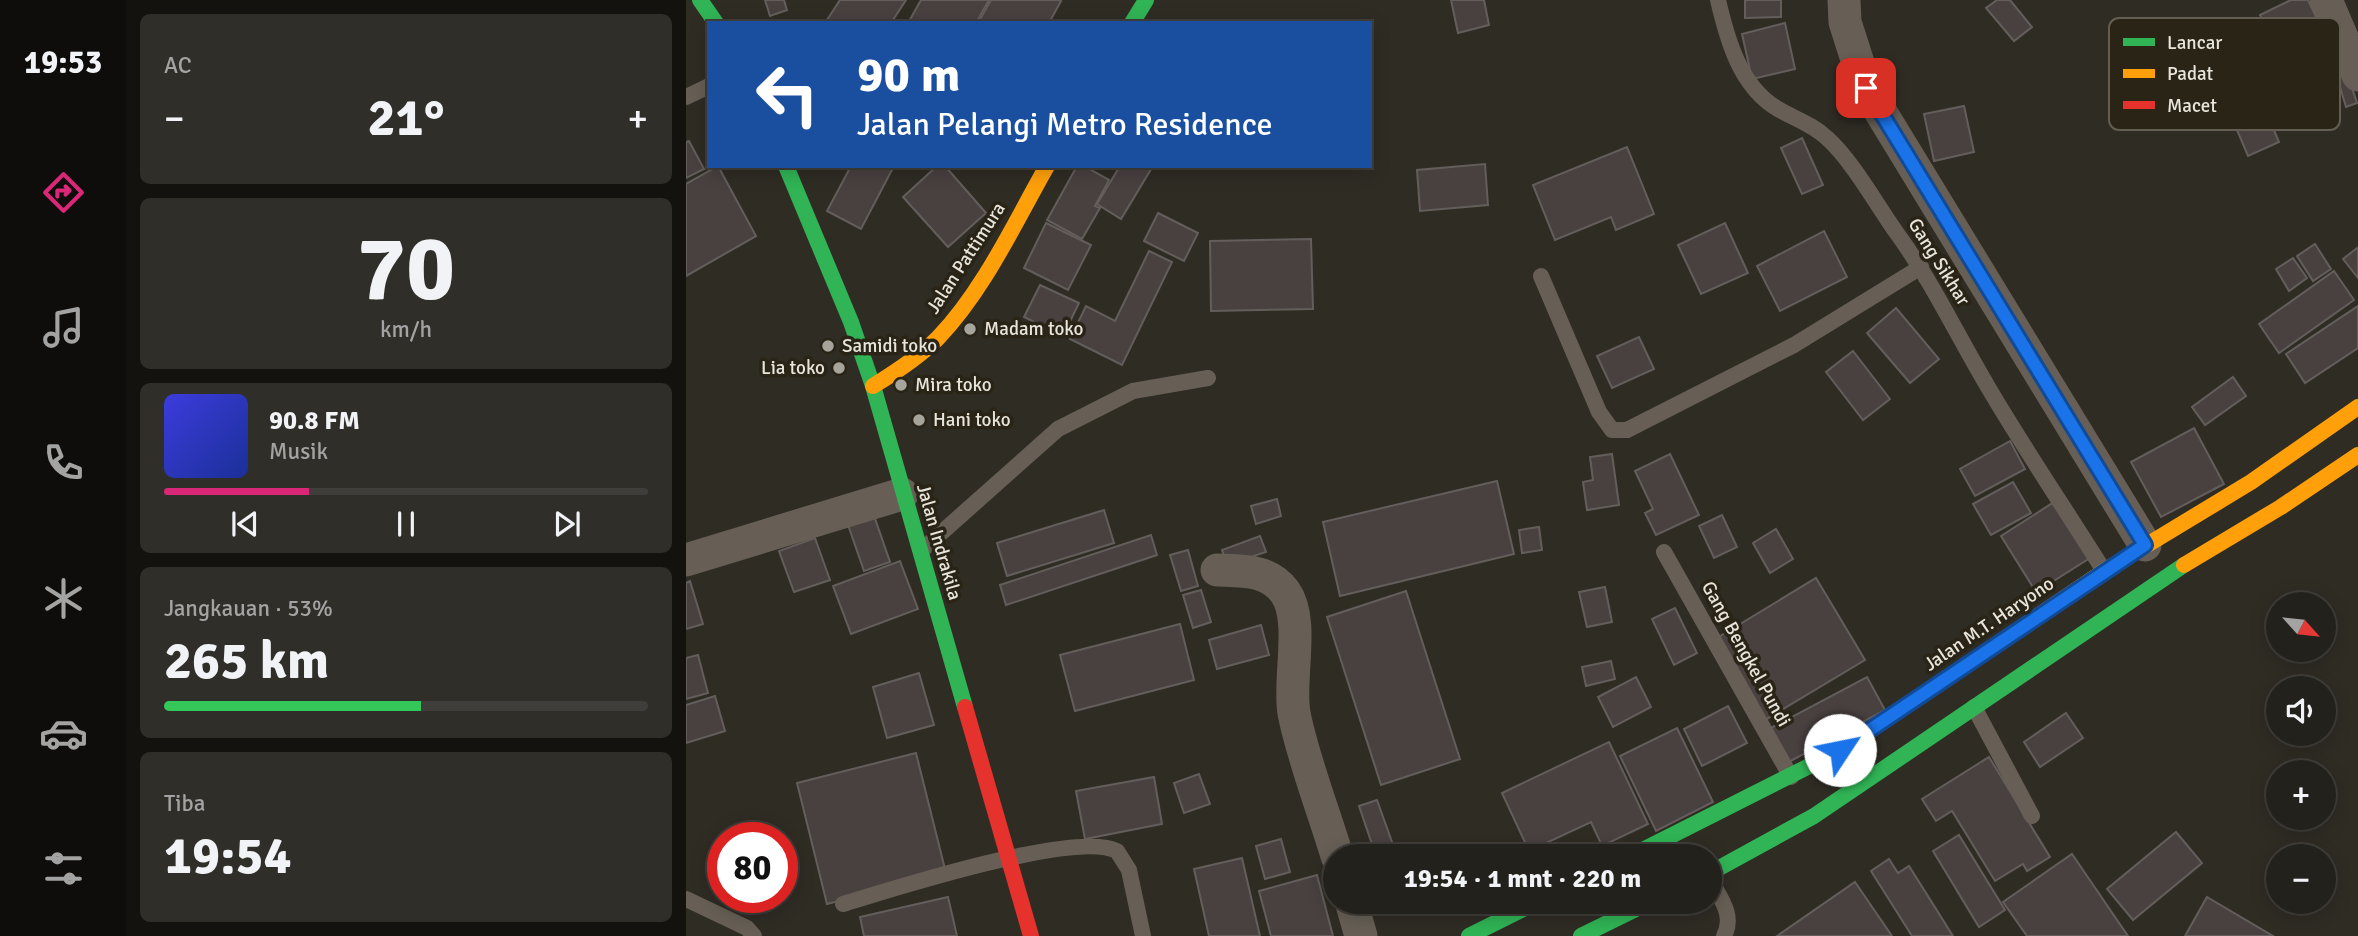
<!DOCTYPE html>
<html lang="id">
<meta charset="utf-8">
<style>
body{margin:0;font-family:Signika,sans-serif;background:#2f2e28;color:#f1f3f6;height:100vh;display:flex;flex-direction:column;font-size:26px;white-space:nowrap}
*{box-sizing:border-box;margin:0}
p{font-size:23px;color:#a3a3a3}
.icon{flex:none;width:38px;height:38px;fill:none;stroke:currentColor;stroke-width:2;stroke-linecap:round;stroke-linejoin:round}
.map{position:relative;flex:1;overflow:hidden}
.side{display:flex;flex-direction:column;gap:14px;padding:14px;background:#13120f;width:560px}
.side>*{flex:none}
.guide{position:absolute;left:21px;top:21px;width:665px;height:147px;border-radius:0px;box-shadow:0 4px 18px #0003,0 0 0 2px #403e3a;background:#1a4fa0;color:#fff;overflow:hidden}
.needle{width:46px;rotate:117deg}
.tools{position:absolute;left:1580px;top:592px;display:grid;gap:14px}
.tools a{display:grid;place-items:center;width:70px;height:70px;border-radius:50%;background:#23211b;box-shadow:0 4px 18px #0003,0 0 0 2px #403e3a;font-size:35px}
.speed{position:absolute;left:21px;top:822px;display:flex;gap:14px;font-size:35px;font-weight:700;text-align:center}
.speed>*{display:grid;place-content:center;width:91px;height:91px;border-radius:50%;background:#23211b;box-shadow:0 4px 18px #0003,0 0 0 2px #403e3a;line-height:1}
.speed .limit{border:10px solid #d22;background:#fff;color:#111}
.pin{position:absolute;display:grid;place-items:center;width:60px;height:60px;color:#fff;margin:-30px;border-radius:14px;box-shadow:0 4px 10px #0006}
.me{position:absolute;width:77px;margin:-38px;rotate:56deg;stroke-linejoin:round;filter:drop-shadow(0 0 5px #0008)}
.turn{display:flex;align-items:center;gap:24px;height:147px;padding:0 35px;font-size:32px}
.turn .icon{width:91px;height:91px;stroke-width:2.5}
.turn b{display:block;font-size:49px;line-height:60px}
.big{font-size:52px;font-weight:800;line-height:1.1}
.side .widget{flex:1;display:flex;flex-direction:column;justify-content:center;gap:10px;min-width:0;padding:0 24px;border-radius:10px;background:#2f2e28}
.side .dial{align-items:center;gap:0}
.dial b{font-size:91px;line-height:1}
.song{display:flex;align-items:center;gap:21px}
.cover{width:84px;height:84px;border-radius:10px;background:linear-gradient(135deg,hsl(240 70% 55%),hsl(230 70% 35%))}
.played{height:7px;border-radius:4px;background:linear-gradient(90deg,#db2777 30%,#403e3a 30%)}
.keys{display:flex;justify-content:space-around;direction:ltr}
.heat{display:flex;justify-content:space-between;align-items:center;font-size:38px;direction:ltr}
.charge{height:10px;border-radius:5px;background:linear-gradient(90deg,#34c759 53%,#403e3a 0)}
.trip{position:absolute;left:637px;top:844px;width:399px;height:70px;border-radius:35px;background:#23211b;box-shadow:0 4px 18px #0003,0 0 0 2px #403e3a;font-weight:800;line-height:70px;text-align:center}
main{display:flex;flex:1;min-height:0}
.tab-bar{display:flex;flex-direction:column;width:126px;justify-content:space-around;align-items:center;background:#0e0d0b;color:#a3a3a3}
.tab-bar .icon{width:49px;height:49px}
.tab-bar .on{color:#db2777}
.tab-bar b{font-size:32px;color:#f1f3f6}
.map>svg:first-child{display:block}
</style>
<main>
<nav class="tab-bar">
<b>19:53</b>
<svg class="icon on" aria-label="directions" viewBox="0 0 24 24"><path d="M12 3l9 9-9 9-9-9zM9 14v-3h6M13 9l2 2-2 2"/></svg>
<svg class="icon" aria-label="music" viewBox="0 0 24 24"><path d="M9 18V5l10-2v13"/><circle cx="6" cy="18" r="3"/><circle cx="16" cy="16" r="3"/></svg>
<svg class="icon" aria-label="phone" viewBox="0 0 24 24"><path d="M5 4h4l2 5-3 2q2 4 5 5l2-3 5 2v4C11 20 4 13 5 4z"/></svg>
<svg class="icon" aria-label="climate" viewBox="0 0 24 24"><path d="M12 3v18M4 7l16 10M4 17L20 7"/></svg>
<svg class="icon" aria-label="car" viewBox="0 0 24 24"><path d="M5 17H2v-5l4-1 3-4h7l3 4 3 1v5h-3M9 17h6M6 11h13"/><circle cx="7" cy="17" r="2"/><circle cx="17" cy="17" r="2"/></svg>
<svg class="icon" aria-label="filters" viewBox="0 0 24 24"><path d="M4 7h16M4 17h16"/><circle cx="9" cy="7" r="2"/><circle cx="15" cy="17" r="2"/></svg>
</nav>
<section class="side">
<div class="widget"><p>AC</p>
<div class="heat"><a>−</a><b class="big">21°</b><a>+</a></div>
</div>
<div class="widget dial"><b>70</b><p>km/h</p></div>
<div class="widget">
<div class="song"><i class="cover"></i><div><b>90.8 FM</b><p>Musik</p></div></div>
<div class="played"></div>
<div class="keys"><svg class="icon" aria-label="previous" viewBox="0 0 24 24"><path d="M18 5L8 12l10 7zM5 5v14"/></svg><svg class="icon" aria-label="pause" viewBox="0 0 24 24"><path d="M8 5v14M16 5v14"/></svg><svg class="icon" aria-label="next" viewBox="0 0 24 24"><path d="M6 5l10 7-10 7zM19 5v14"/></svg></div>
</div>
<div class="widget"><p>Jangkauan · 53%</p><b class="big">265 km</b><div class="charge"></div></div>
<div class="widget"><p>Tiba</p><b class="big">19:54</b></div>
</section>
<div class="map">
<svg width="1672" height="936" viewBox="0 0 1672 936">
<rect width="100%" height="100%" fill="#2f2c24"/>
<g fill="#494040" stroke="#635e5c" stroke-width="2">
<polygon points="79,0 98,0 101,10 84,16"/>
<polygon points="154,0 220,0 205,23 139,23"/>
<polygon points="235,0 303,0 290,23 222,23"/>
<polygon points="305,0 373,0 375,1 363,23 292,23"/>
<polygon points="765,0 798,0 803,25 772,33"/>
<polygon points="1059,0 1095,0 1095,17 1059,18"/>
<polygon points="1311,0 1324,0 1346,27 1328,41 1300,8"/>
<polygon points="1605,0 1622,0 1639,36 1594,57 1574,15"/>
<polygon points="1099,23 1109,69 1066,79 1056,34"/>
<polygon points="1659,67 1671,103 1660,107 1649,70"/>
<polygon points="1278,106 1288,152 1248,161 1238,114"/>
<polygon points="1582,116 1593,142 1562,156 1551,130"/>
<polygon points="1116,138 1137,185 1116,194 1095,148"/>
<polygon points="3,141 18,169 0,178 0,142"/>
<polygon points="941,147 968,214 930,230 925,217 869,240 847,185"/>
<polygon points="799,164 802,205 734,211 731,170"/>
<polygon points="32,166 70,236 0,276 0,184"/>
<polygon points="165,166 208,166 175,229 141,211"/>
<polygon points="251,166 259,166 300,213 262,247 217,197"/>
<polygon points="391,166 398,166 423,180 409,206 414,208 396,239 361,220"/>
<polygon points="434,166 467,166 435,219 411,204"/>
<polygon points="472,213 512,233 498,261 458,241"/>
<polygon points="360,223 405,245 382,290 338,268"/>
<polygon points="1039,223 1062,273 1015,294 992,245"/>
<polygon points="1138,231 1161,277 1094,311 1071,266"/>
<polygon points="625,239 627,309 525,311 524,241"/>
<polygon points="1629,244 1645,269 1627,281 1611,256"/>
<polygon points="1671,248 1672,250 1672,278 1657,259"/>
<polygon points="463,251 486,262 436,365 384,339 400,306 429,321"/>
<polygon points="1607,258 1621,278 1603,291 1590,269"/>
<polygon points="1648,271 1668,300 1593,353 1573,324"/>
<polygon points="354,285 393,303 377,336 338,317"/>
<polygon points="1672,306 1672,348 1619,383 1600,354"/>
<polygon points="1210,308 1253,359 1224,383 1181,333"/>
<polygon points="953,337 968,369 926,388 911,356"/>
<polygon points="1167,351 1204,399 1177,420 1140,372"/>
<polygon points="1547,377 1560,396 1519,425 1506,407"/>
<polygon points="1508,428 1538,484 1475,517 1445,462"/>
<polygon points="1324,441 1339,469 1289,496 1274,469"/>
<polygon points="926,454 933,505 901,510 897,482 907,480 904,457"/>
<polygon points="984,454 1013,515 970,535 959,513 967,509 949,471"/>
<polygon points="811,481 828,554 654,596 637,522"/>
<polygon points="1327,482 1345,513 1305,535 1287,504"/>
<polygon points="591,499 595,516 570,524 565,506"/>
<polygon points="1368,502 1404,558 1350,592 1315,536"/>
<polygon points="185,507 204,562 178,571 159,516"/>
<polygon points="418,510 428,543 321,576 311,543"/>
<polygon points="1036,515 1051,547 1028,558 1013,526"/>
<polygon points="853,527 856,550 836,553 833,530"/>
<polygon points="1090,529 1107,559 1084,573 1067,543"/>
<polygon points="465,535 471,555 320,605 314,585"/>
<polygon points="574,536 580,552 541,565 536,550"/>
<polygon points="129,538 144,580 108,592 93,551"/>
<polygon points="502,550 512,586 495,591 484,555"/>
<polygon points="214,561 232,609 165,634 147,586"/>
<polygon points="1130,578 1179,660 1079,720 1031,638"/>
<polygon points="4,581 17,624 0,629 0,583"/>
<polygon points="919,587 926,622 901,627 893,592"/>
<polygon points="515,590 525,622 507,628 497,595"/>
<polygon points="720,591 774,759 695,785 641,617"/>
<polygon points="989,608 1011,653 988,665 966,619"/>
<polygon points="494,624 508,680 389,711 374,655"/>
<polygon points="575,625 583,655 531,669 523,640"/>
<polygon points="12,655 22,693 0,699 0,658"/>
<polygon points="925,661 929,679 900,686 896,667"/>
<polygon points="233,673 248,725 201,738 187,687"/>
<polygon points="950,677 965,707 927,727 912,697"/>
<polygon points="1181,677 1199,710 1103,762 1085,728"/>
<polygon points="29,696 39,731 0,743 0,705"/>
<polygon points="1042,706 1061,743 1016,766 998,729"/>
<polygon points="1380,713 1397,738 1354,767 1338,742"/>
<polygon points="991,728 1027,802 970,831 934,756"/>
<polygon points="923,742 962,824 916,846 905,822 843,851 816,793"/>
<polygon points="230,753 260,873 141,904 111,783"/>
<polygon points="1303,757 1364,857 1341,871 1337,864 1309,881 1266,811 1250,821 1236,799"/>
<polygon points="513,774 524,804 498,813 488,783"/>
<polygon points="468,777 476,824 399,839 390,791"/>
<polygon points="691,800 711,856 690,856 673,806"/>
<polygon points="1490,832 1516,863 1447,920 1421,889"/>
<polygon points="1273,835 1319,910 1293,927 1247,851"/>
<polygon points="595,839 604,872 579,879 570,846"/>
<polygon points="1386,854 1442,936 1341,936 1317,902"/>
<polygon points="556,858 574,936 523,936 508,869"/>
<polygon points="1203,859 1212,873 1223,866 1267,936 1226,936 1185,871"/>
<polygon points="631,875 647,936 585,936 573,891"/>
<polygon points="1169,882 1206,936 1091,936"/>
<polygon points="262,897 271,936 178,936 174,917"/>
<polygon points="1521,897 1587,936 1499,936"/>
</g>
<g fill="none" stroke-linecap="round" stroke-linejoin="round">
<g stroke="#675f55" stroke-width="16">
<path d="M1032,0C1041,39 1054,87 1092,109C1109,119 1126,124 1141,138C1165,159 1191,205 1210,232C1246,281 1271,335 1302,387C1339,450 1380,510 1418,571"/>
<polyline points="0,97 23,86"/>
<polyline points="855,276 913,412 926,430 941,430 1108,345 1235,267"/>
<polyline points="236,550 372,429 447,391 522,378"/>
<polyline points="978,552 1105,777"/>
<polyline points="1288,707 1346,816"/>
<path d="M1024,879C1034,898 1049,915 1038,936"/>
<polyline points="0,899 61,928 68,936"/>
<path d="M157,904C207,889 390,830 431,851L443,870L457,936"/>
</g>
<g stroke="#675f55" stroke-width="33">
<polyline points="1158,0 1159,22 1180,88 1459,545"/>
<polyline points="1640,0 1672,75"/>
<polyline points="0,560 216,494"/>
<path d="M531,570C556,571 582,569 599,592C619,620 602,679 608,713C616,756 638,812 651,856"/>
<polyline points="665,901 675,936"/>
</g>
<g stroke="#30b455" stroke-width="16">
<polyline points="14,0 30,23"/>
<polyline points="446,23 460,0"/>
<polyline points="100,166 165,322 187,386 279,707"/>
<polyline points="945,856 1155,750 1349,618"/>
<polyline points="1024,873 1128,816 1498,565"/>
<polyline points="783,936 853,901"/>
<polyline points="895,936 966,901"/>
</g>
<g stroke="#ff9f0a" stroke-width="16">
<path d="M187,386C210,372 233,357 252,338C298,290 328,224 361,166"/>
<polyline points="1498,565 1595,507 1672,455"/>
<polyline points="1349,618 1418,571 1565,482 1672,407"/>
</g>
<polyline stroke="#e5322d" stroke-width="16" points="279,707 345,936"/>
</g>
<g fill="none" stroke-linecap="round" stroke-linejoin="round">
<g stroke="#114b97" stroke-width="18">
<polyline id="route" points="1154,750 1459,545 1180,88"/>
</g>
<use href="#route" stroke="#1a73e8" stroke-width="12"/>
</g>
<g fill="#a7a49c" stroke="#2a2416" stroke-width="2.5">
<circle cx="284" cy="329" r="7"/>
<circle cx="142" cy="346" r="7"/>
<circle cx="153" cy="368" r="7"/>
<circle cx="215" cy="385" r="7"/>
<circle cx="233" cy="420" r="7"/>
</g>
<g text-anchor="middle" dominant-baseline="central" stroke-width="7" stroke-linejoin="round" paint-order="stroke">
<g font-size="19" fill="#e8e5dc" stroke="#2a2416">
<text transform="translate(280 258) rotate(-57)">Jalan Pattimura</text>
<text transform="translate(1253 262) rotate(58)">Gang Sikhar</text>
<text transform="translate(253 542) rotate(74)">Jalan Indrakila</text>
<text transform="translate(1303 624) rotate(-34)">Jalan M.T. Haryono</text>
<text transform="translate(1060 654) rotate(61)">Gang Bengkel Pundi</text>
</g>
<g font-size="19" fill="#e8e5dc" stroke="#2a2416" text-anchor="start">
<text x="298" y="329">Madam toko</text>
<text x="156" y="346">Samidi toko</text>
<text x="139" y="368" text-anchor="end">Lia toko</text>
<text x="229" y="385">Mira toko</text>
<text x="247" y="420">Hani toko</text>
</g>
</g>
<rect x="1423" y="18" width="231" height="112" rx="10" fill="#2a2416" stroke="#635e51" stroke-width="2"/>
<rect x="1437" y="38" width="32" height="8" fill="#30b455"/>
<rect x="1437" y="69" width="32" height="9" fill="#ff9f0a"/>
<rect x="1437" y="101" width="32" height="8" fill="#e5322d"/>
<g font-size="19" fill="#e8e5dc">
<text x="1481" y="49">Lancar</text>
<text x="1481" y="80">Padat</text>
<text x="1481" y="112">Macet</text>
</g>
</svg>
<div class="tools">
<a><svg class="needle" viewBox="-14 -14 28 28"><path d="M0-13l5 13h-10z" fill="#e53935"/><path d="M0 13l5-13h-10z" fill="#a3a3a3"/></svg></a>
<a><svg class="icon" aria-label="sound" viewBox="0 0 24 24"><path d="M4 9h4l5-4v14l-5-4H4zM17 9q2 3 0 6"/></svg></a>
<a>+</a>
<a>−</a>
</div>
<div class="speed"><div class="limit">80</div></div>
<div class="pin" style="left:1180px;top:88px;background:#d93025"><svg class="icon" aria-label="arrive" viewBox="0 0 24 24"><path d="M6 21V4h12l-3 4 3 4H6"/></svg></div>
<svg class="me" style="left:1154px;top:750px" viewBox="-20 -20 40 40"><circle r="19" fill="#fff"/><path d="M0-13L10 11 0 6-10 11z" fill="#1a73e8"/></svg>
<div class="trip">19:54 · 1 mnt · 220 m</div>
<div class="guide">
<div class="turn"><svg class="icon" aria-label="left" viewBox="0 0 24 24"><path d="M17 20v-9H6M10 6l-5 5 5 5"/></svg><div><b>90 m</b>Jalan Pelangi Metro Residence</div></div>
</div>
</div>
</main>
